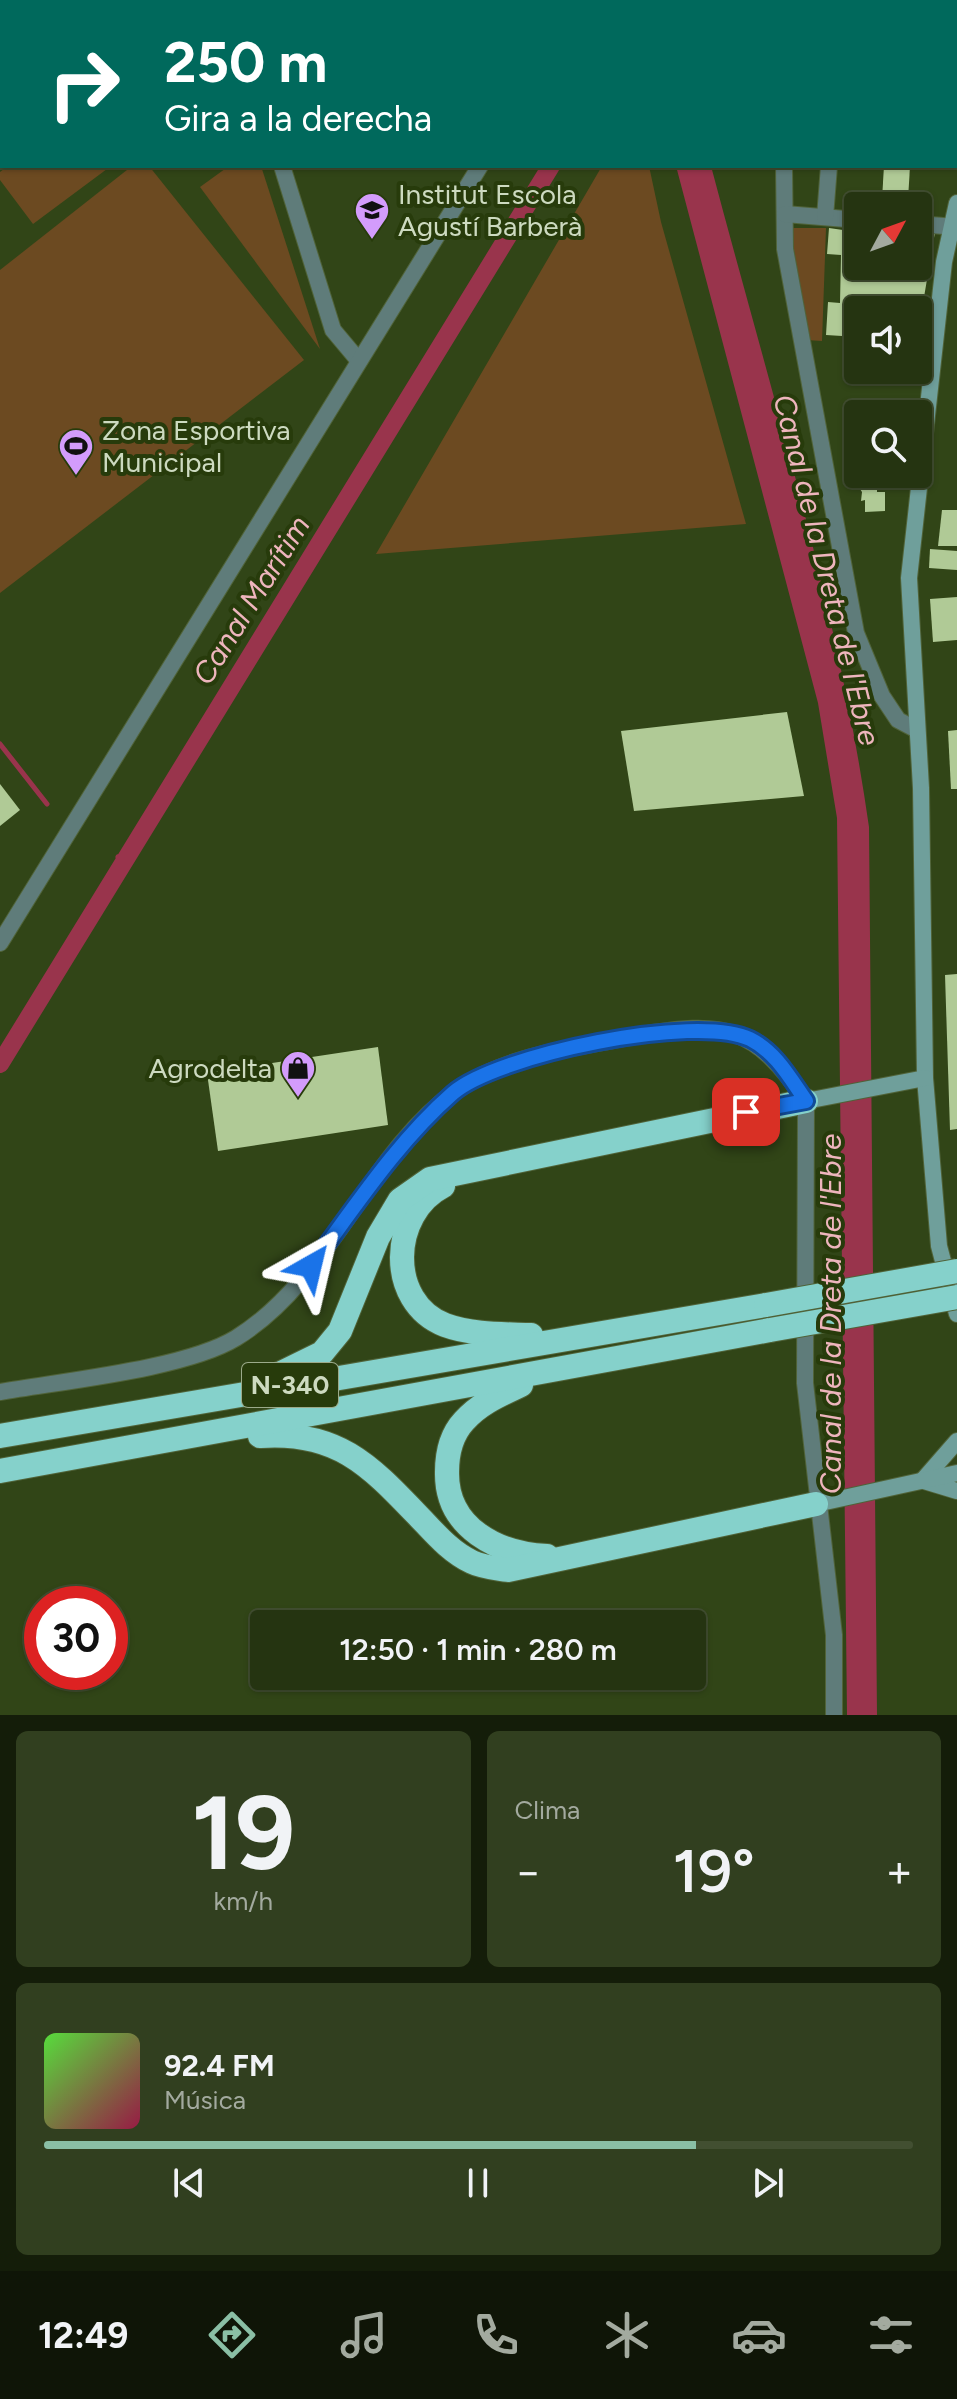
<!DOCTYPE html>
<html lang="es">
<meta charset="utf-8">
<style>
body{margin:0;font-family:Figtree,sans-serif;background:#313f1f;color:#f1f3f6;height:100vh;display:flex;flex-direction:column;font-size:30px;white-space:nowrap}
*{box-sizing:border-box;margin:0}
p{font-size:26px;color:#a3aa9f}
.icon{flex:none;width:44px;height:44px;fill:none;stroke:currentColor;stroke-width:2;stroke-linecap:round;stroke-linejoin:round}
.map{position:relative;height:1715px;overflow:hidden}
.sheet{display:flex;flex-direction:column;gap:16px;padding:16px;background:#141d09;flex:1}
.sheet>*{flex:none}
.banner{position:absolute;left:0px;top:0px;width:958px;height:168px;box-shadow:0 2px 6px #0004,0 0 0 2px #424f31;background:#00695c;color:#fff;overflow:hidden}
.needle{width:52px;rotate:49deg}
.buttons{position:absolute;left:844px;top:192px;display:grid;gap:16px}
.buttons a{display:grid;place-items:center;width:88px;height:88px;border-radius:8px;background:#253411;box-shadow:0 2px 6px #0004,0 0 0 2px #424f31;font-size:40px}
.speed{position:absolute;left:24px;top:1586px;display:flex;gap:16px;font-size:40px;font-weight:700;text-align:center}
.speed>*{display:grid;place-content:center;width:104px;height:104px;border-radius:50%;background:#253411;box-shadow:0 2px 6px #0004,0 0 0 2px #424f31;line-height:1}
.speed .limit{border:12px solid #d22;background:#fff;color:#111}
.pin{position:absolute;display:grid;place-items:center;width:68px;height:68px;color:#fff;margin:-34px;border-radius:16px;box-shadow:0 4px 12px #0006}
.me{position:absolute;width:88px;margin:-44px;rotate:37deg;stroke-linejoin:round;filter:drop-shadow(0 0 6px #0008)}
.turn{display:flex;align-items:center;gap:28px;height:168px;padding:0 32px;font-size:36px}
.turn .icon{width:104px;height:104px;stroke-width:2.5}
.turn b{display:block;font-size:56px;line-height:68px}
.big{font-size:60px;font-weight:600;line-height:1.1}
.sheet .card{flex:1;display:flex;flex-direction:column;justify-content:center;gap:12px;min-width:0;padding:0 28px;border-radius:12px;background:#313f1f}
.sheet .dial{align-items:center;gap:0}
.dial b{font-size:104px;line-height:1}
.song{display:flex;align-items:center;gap:24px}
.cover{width:96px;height:96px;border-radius:12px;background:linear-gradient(135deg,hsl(110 70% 55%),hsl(340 70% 35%))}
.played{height:8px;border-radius:4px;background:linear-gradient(90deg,#8abfa5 75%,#424f31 75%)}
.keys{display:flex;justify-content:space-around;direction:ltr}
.heat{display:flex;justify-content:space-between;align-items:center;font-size:44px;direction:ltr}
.sheet .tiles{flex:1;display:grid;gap:16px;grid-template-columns:1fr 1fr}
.card:last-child{grid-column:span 2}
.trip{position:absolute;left:250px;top:1610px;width:456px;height:80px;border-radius:8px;background:#253411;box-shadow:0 2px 6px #0004,0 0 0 2px #424f31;font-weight:600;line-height:80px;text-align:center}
.menu{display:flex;height:128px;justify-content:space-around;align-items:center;background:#0f1507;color:#a3aa9f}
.menu .icon{width:56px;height:56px}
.menu .active{color:#8abfa5}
.menu b{font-size:36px;color:#f1f3f6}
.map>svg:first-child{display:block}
</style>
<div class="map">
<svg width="957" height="1715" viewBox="0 0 957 1715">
<rect width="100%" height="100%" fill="#314517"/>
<g fill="#6c4a21">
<polygon points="8,166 111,166 33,224 0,180 0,172"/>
<polygon points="132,166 149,166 304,360 0,593 0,270"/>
<polygon points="229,166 261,166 320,349 200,187"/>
<polygon points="602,166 649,166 661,222 746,524 376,554"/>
<polygon points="791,228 826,228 822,341 806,340"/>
</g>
<path fill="#99344c" d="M676,166H711C769,385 837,603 869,827L877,1715H847L837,818L818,703Z"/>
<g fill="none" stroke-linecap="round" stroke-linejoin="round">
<g stroke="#99344c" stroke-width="5">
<polyline points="0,744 47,804"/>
<polyline points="118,857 124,861"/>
</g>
<polyline stroke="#99344c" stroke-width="18" points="0,1064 551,166"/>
</g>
<g fill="#b0ca96">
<polygon points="884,166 910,166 908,200 882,199"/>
<polygon points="844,226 858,227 858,266 918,266 918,231 935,232 920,321 918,310 858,310 858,337 826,335 828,302 840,303 841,255 827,254 829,228 843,230"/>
<polygon points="858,420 858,473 854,474 843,421"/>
<polygon points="857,474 877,474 877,492 885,492 885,511 865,512 865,500 861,501 862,492 856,483"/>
<polygon points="942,510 957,510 957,546 938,546"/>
<polygon points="930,549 957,551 957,570 929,568"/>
<polygon points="957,597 957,640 933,642 930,599"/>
<polygon points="787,712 804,796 634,811 621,731"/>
<polygon points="957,730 957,789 951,789 948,731"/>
<polygon points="0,784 20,810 0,826"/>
<polygon points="957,974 957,1129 950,1130 945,975"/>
<polygon points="378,1047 388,1125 218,1151 207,1073"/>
</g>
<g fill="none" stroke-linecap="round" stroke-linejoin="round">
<g stroke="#506339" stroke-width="18">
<g id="street">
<polyline points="231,0 231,2"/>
<polyline points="601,0 602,2"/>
<polyline points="741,0 741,2"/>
<polyline points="579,2 580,0"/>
<polyline points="840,2 841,0"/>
<polyline points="282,166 333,330 359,361"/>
<polyline points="784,166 785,249 856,633 882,696 898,720 917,730"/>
<polyline points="785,214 858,220"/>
<polyline points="825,217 829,166"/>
<polyline points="918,224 957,227"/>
<polyline points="0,943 480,166"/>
<path d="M0,1392C62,1381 185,1369 236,1338C332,1279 367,1154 457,1090C506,1055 578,1047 636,1036C725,1020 755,1026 806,1101L805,1383L834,1635V1715"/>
</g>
</g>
<g stroke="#506339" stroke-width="18">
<g id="secondary">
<polyline points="957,203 944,262 909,578 921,788 925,1078 939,1246 957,1314"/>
<polyline points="806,1101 925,1078"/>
<polyline points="923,1480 957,1441"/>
<polyline points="924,1481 957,1491"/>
<polyline points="816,1504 957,1473"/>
</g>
</g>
<g stroke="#506339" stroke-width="26">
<g id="highway">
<path d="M443,1186C390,1213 386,1302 445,1325C472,1335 503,1334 531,1335"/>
<polyline points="269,1379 322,1353 340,1331 378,1237 400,1200 430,1179 806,1101"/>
<path d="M521,1385C500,1395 480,1403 464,1421C451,1435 447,1454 447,1472C446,1528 498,1554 547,1556"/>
<polyline points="0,1436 766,1305"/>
<path d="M260,1436C341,1430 373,1469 425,1523C439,1538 453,1553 472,1562C482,1567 496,1568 508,1570L816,1504"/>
<polyline points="0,1471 770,1330"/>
</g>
</g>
<use href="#street" stroke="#5f7c7a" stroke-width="16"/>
<use href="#secondary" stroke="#6f9f9b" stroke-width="16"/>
<use href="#highway" stroke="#85d1cb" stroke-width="24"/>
<g stroke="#506339" stroke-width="26" stroke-linecap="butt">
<g id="highway-bridge">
<polyline points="766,1305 957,1271"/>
<polyline points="770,1330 957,1297"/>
</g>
</g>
<use href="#highway-bridge" stroke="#85d1cb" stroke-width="24"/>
</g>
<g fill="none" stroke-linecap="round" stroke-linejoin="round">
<g stroke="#114b97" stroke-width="20">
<path id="route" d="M311,1266C355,1207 397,1142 453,1093C497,1055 696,1013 750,1039C776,1052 790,1078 806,1101L746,1112"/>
</g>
<use href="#route" stroke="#1a73e8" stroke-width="14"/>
</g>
<defs>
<g id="school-pin" transform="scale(1.8)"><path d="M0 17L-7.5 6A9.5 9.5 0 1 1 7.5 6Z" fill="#d39cfc" stroke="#273b0b"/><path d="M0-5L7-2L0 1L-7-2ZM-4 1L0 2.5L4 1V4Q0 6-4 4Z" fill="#111"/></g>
<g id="stadium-pin" transform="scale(1.8)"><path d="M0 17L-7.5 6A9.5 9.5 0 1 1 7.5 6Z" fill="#d39cfc" stroke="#273b0b"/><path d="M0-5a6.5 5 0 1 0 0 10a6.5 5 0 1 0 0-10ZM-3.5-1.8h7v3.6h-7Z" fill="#111"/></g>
<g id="shop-pin" transform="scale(1.8)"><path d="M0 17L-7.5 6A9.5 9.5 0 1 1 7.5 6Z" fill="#d39cfc" stroke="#273b0b"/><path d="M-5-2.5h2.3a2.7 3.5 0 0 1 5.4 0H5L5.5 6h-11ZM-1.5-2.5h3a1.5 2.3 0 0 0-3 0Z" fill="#111"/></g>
</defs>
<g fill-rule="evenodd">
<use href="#school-pin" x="372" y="210"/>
<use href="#stadium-pin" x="76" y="446"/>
<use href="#shop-pin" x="298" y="1068"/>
</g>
<g text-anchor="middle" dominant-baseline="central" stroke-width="8" stroke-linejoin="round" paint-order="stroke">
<rect fill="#273b0b" stroke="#9baa8a" stroke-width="2" x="242" y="1363" width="96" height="44" rx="6"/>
<g font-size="26" font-weight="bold" fill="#cddac0">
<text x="290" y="1385">N-340</text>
</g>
<g font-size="28" fill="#cddac0" stroke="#273b0b" text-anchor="start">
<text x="398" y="194">Institut Escola<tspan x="398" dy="32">Agustí Barberà</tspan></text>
<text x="102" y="430">Zona Esportiva<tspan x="102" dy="32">Municipal</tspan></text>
<text x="272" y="1068" text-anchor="end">Agrodelta</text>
</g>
<g font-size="30" font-style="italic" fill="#eeb5bd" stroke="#273b0b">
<text transform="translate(827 570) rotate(76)">Canal de la Dreta de l'Ebre</text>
<text transform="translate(251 600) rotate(-58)">Canal Marítim</text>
<text transform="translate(830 1314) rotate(-90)">Canal de la Dreta de l'Ebre</text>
</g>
</g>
</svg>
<div class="buttons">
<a><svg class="needle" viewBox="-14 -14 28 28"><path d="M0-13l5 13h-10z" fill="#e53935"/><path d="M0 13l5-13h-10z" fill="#a3aa9f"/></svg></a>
<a><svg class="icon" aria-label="sound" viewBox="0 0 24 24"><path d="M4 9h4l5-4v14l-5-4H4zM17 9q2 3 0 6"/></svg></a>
<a><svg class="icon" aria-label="search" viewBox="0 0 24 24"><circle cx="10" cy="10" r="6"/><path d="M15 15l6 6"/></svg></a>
</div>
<div class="speed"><div class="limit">30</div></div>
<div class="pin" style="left:746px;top:1112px;background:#d93025"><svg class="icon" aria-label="arrive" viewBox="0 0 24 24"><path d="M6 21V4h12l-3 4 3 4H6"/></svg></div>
<svg class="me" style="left:311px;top:1266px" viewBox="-20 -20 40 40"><path d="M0-17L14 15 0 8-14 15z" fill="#1a73e8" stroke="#fff" stroke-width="4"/></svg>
<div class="trip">12:50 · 1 min · 280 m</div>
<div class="banner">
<div class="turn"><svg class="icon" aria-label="right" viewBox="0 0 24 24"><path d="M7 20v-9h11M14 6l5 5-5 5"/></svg><div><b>250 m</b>Gira a la derecha</div></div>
</div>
</div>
<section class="sheet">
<div class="tiles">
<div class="card dial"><b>19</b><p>km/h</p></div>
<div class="card"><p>Clima</p>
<div class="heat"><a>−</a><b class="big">19°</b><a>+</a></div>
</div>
<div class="card">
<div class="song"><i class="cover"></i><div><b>92.4 FM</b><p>Música</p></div></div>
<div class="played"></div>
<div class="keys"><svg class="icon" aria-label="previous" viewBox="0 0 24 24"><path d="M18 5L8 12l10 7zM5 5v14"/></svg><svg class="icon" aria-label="pause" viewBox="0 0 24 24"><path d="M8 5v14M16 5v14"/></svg><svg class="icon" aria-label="next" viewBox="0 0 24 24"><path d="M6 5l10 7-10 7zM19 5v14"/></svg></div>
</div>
</div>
</section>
<nav class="menu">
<b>12:49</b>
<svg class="icon active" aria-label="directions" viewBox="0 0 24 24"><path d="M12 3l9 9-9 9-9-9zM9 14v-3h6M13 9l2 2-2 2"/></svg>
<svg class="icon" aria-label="music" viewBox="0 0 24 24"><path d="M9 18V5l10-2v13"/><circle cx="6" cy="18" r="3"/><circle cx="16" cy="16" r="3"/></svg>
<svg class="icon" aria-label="phone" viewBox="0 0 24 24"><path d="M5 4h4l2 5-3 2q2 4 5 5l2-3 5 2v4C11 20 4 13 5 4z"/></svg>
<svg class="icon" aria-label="climate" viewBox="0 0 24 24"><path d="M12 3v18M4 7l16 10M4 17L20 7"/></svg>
<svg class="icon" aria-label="car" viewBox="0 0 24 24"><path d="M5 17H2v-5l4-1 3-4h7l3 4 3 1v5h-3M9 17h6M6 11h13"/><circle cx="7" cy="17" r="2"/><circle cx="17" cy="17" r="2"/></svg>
<svg class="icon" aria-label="filters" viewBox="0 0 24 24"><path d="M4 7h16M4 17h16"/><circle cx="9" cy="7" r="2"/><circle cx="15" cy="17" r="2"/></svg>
</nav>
